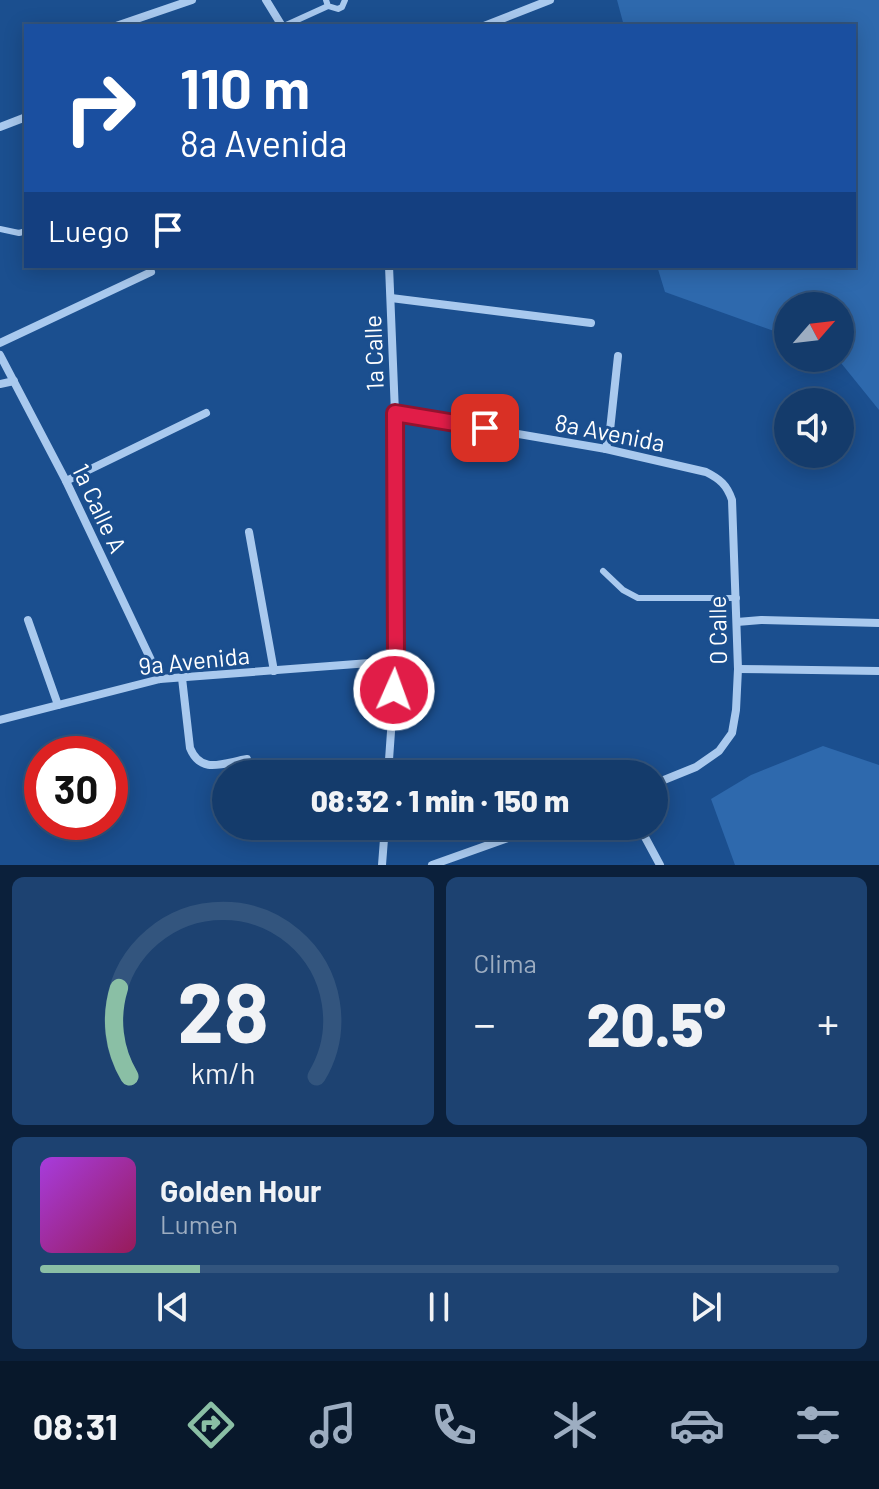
<!DOCTYPE html>
<html lang="es">
<meta charset="utf-8">
<style>
body{margin:0;font-family:Barlow,sans-serif;background:#1d4271;color:#f1f3f6;height:100vh;display:flex;flex-direction:column;font-size:30px;white-space:nowrap}
*{box-sizing:border-box;margin:0}
p{font-size:26px;color:#9dadc1}
.icon{flex:none;width:44px;height:44px;fill:none;stroke:currentColor;stroke-width:2;stroke-linecap:round;stroke-linejoin:round}
.map{position:relative;height:865px;overflow:hidden}
.drawer{display:flex;flex-direction:column;gap:12px;padding:12px;background:#0b203b;flex:1}
.drawer>*{flex:none}
.guide{position:absolute;left:24px;top:24px;width:832px;height:244px;border-radius:0px;box-shadow:0 4px 20px #0003,0 0 0 2px #33557e;background:#1a4fa0;color:#fff;overflow:hidden}
.needle{width:52px;rotate:62deg}
.tools{position:absolute;left:774px;top:292px;display:grid;gap:16px}
.tools a{display:grid;place-items:center;width:80px;height:80px;border-radius:50%;background:#143b6b;box-shadow:0 4px 20px #0003,0 0 0 2px #33557e;font-size:40px}
.speed{position:absolute;left:24px;top:736px;display:flex;gap:16px;font-size:40px;font-weight:700;text-align:center}
.speed>*{display:grid;place-content:center;width:104px;height:104px;border-radius:50%;background:#143b6b;box-shadow:0 4px 20px #0003,0 0 0 2px #33557e;line-height:1}
.speed .limit{border:12px solid #d22;background:#fff;color:#111}
.pin{position:absolute;display:grid;place-items:center;width:68px;height:68px;color:#fff;margin:-34px;border-radius:16px;box-shadow:0 4px 12px #0006}
.me{position:absolute;width:88px;margin:-44px;rotate:2deg;stroke-linejoin:round;filter:drop-shadow(0 0 6px #0008)}
.turn{display:flex;align-items:center;gap:28px;height:168px;padding:0 24px;font-size:36px}
.turn .icon{width:104px;height:104px;stroke-width:2.5}
.turn b{display:block;font-size:56px;line-height:68px}
.then{display:flex;align-items:center;height:76px;padding:0 24px;background:#0003;gap:16px;font-size:30px}
.big{font-size:60px;font-weight:800;line-height:1.1}
.drawer .widget{flex:1;display:flex;flex-direction:column;justify-content:center;gap:12px;min-width:0;padding:0 28px;border-radius:12px;background:#1d4271}
.drawer .dial{align-items:center;gap:0}
.dial svg{height:208px;overflow:visible;fill:none;stroke:#33557e;stroke-width:7;stroke-linecap:round;text-anchor:middle}
.dial text{fill:#f1f3f6;stroke:none}
.song{display:flex;align-items:center;gap:24px}
.cover{width:96px;height:96px;border-radius:12px;background:linear-gradient(135deg,hsl(280 70% 55%),hsl(330 70% 35%))}
.played{height:8px;border-radius:4px;background:linear-gradient(90deg,#8abfa5 20%,#33557e 20%)}
.keys{display:flex;justify-content:space-around;direction:ltr}
.heat{display:flex;justify-content:space-between;align-items:center;font-size:44px;direction:ltr}
.drawer .tiles{flex:1;display:grid;gap:12px;grid-template-columns:1fr 1fr}
.widget:last-child{grid-column:span 2}
.trip{position:absolute;left:212px;top:760px;width:456px;height:80px;border-radius:40px;background:#143b6b;box-shadow:0 4px 20px #0003,0 0 0 2px #33557e;font-weight:800;line-height:80px;text-align:center}
.dock{display:flex;height:128px;justify-content:space-around;align-items:center;background:#08182b;color:#9dadc1}
.dock .icon{width:56px;height:56px}
.dock .current{color:#8abfa5}
.dock b{font-size:36px;color:#f1f3f6}
.map>svg:first-child{display:block}
</style>
<div class="map">
<svg width="879" height="865" viewBox="0 0 879 865">
<rect width="100%" height="100%" fill="#1b4f8f"/>
<g fill="#2e69ad">
<polygon points="617,0 879,0 879,410 837,358 840,358 840,306 788,306 788,336 665,292 657,266 854,266 854,26 624,26"/>
<polygon points="823,746 879,765 879,865 735,865 711,799 751,775"/>
</g>
<g fill="none" stroke-linecap="round" stroke-linejoin="round">
<g stroke="#a9c9ee" stroke-width="6">
<polyline points="326,0 328,6 338,9 342,7 345,0"/>
<polyline points="284,26 328,6"/>
<polyline points="0,229 19,233 26,231"/>
<polyline points="603,571 623,590 638,598 737,598"/>
</g>
<g stroke="#a9c9ee" stroke-width="8">
<polyline points="266,0 282,26"/>
<polyline points="116,26 192,0"/>
<polyline points="484,26 550,0"/>
<polyline points="0,127 26,117"/>
<polyline points="391,298 591,323"/>
<polyline points="0,343 151,272"/>
<polyline points="0,355 66,481 160,679"/>
<polyline points="0,384 14,381"/>
<path d="M395,413L606,449L706,472C720,479 727,485 732,500L738,669L736,710L732,733L719,751L696,767L654,784"/>
<polyline points="606,449 610,430 618,356"/>
<polyline points="66,481 206,413"/>
<polyline points="249,532 274,671"/>
<polyline points="28,620 58,705"/>
<polyline points="737,622 761,620 879,623"/>
<polyline points="738,669 879,671"/>
<path d="M182,678L190,748C201,775 223,763 247,759"/>
<polyline points="0,720 160,679 396,661"/>
<polyline points="388,774 396,661 395,413 389,266"/>
<polyline points="639,826 660,865"/>
<polyline points="382,865 385,826"/>
<polyline points="432,865 542,826"/>
</g>
</g>
<g fill="none" stroke-linecap="round" stroke-linejoin="round">
<g stroke="#92132f" stroke-width="20">
<polyline id="route" points="394,690 396,661 395,413 485,428"/>
</g>
<use href="#route" stroke="#e11d48" stroke-width="14"/>
</g>
<g text-anchor="middle" dominant-baseline="central" stroke-width="6" stroke-linejoin="round" paint-order="stroke">
<g font-size="24" fill="#fff" stroke="#1b4f8f">
<text transform="translate(373 353) rotate(-92)">1a Calle</text>
<text transform="translate(610 432) rotate(11)">8a Avenida</text>
<text transform="translate(100 508) rotate(65)">1a Calle A</text>
<text transform="translate(717 630) rotate(-91)">0 Calle</text>
<text transform="translate(194 660) rotate(-6)">9a Avenida</text>
</g>
</g>
</svg>
<div class="tools">
<a><svg class="needle" viewBox="-14 -14 28 28"><path d="M0-13l5 13h-10z" fill="#e53935"/><path d="M0 13l5-13h-10z" fill="#9dadc1"/></svg></a>
<a><svg class="icon" aria-label="sound" viewBox="0 0 24 24"><path d="M4 9h4l5-4v14l-5-4H4zM17 9q2 3 0 6"/></svg></a>
</div>
<div class="speed"><div class="limit">30</div></div>
<div class="pin" style="left:485px;top:428px;background:#d93025"><svg class="icon" aria-label="arrive" viewBox="0 0 24 24"><path d="M6 21V4h12l-3 4 3 4H6"/></svg></div>
<svg class="me" style="left:394px;top:690px" viewBox="-20 -20 40 40"><circle r="17" fill="#e11d48" stroke="#fff" stroke-width="3"/><path d="M0-11L8 9 0 5-8 9z" fill="#fff"/></svg>
<div class="trip">08:32 · 1 min · 150 m</div>
<div class="guide">
<div class="turn"><svg class="icon" aria-label="right" viewBox="0 0 24 24"><path d="M7 20v-9h11M14 6l5 5-5 5"/></svg><div><b>110 m</b>8a Avenida</div></div>
<div class="then">Luego<svg class="icon" aria-label="arrive" viewBox="0 0 24 24"><path d="M6 21V4h12l-3 4 3 4H6"/></svg></div>
</div>
</div>
<section class="drawer">
<div class="tiles">
<div class="widget dial"><svg viewBox="0 0 100 80">
<path d="M14 69A42 42 0 1 1 86 69"/>
<path d="M14 69A42 42 0 0 1 10 35" stroke="#8abfa5"/>
<text x="50" y="56" font-size="32" font-weight="700">28</text>
<text x="50" y="72" font-size="11">km/h</text>
</svg></div>
<div class="widget"><p>Clima</p>
<div class="heat"><a>−</a><b class="big">20.5°</b><a>+</a></div>
</div>
<div class="widget">
<div class="song"><i class="cover"></i><div><b>Golden Hour</b><p>Lumen</p></div></div>
<div class="played"></div>
<div class="keys"><svg class="icon" aria-label="previous" viewBox="0 0 24 24"><path d="M18 5L8 12l10 7zM5 5v14"/></svg><svg class="icon" aria-label="pause" viewBox="0 0 24 24"><path d="M8 5v14M16 5v14"/></svg><svg class="icon" aria-label="next" viewBox="0 0 24 24"><path d="M6 5l10 7-10 7zM19 5v14"/></svg></div>
</div>
</div>
</section>
<nav class="dock">
<b>08:31</b>
<svg class="icon current" aria-label="directions" viewBox="0 0 24 24"><path d="M12 3l9 9-9 9-9-9zM9 14v-3h6M13 9l2 2-2 2"/></svg>
<svg class="icon" aria-label="music" viewBox="0 0 24 24"><path d="M9 18V5l10-2v13"/><circle cx="6" cy="18" r="3"/><circle cx="16" cy="16" r="3"/></svg>
<svg class="icon" aria-label="phone" viewBox="0 0 24 24"><path d="M5 4h4l2 5-3 2q2 4 5 5l2-3 5 2v4C11 20 4 13 5 4z"/></svg>
<svg class="icon" aria-label="climate" viewBox="0 0 24 24"><path d="M12 3v18M4 7l16 10M4 17L20 7"/></svg>
<svg class="icon" aria-label="car" viewBox="0 0 24 24"><path d="M5 17H2v-5l4-1 3-4h7l3 4 3 1v5h-3M9 17h6M6 11h13"/><circle cx="7" cy="17" r="2"/><circle cx="17" cy="17" r="2"/></svg>
<svg class="icon" aria-label="filters" viewBox="0 0 24 24"><path d="M4 7h16M4 17h16"/><circle cx="9" cy="7" r="2"/><circle cx="15" cy="17" r="2"/></svg>
</nav>
